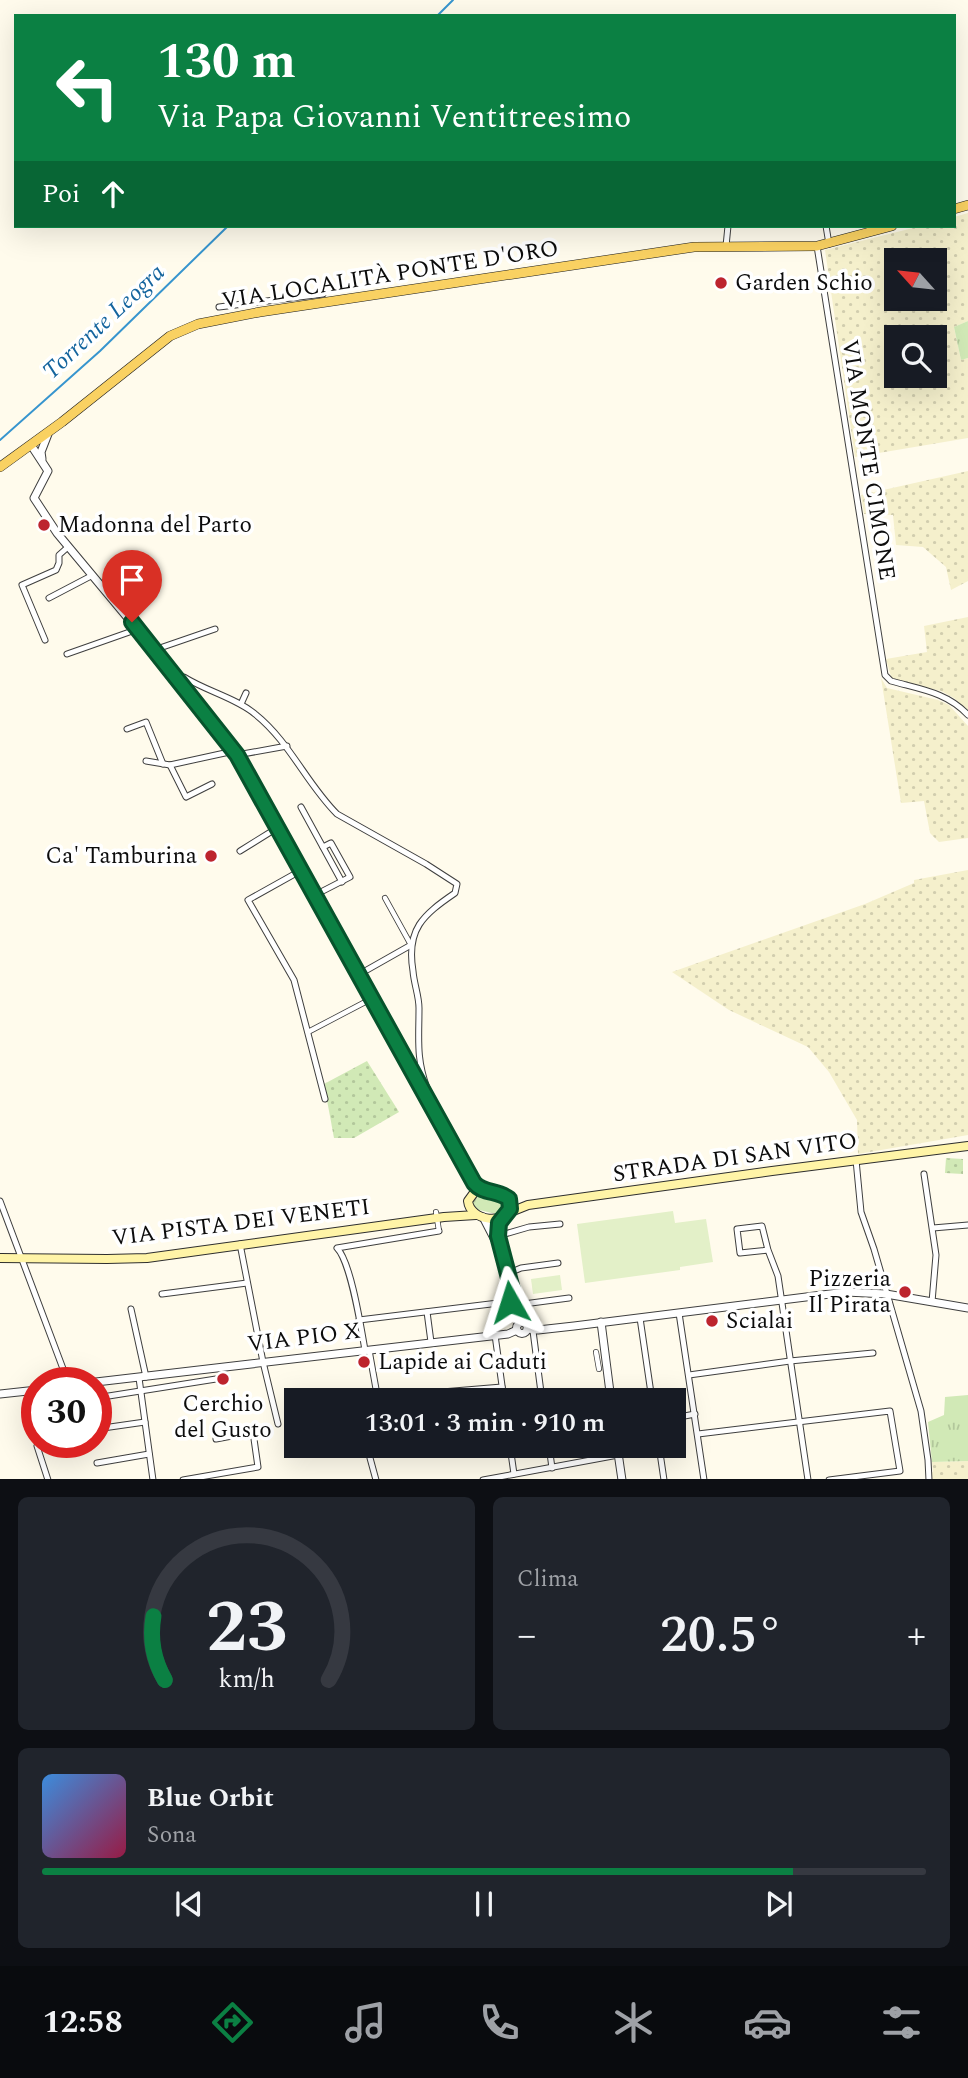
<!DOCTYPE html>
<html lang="it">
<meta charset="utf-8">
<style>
body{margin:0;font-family:Spectral,serif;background:#20242c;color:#f1f3f6;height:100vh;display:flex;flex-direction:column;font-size:26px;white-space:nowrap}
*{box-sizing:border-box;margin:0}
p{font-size:23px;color:#9ea1a6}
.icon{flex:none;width:38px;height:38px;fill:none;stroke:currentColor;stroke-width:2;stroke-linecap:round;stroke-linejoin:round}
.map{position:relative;height:1479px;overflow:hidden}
.sheet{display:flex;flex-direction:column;gap:18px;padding:18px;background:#0d0f14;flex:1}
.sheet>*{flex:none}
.hud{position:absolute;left:14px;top:14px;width:942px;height:214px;border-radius:0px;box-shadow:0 7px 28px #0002;background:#0b8043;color:#fff;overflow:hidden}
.needle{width:46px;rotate:297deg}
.controls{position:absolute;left:884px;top:248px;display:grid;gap:14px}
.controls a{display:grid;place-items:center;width:63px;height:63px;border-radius:0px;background:#171b24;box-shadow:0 7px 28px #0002;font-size:35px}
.speed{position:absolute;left:21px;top:1367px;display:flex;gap:14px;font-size:35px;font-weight:700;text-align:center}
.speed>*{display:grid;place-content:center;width:91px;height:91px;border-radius:50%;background:#171b24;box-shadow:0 7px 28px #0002;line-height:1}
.speed .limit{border:10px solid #d22;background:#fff;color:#111}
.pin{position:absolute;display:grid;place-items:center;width:60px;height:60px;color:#fff;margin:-72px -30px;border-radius:50% 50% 50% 0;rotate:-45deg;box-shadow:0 0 7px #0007}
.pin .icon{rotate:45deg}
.me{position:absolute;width:77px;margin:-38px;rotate:354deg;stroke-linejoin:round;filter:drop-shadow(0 0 5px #0008)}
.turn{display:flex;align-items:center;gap:24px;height:147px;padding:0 28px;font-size:32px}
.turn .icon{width:91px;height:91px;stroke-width:2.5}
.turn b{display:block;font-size:49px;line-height:60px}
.then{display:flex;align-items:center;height:66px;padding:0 28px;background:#0003;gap:14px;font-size:26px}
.big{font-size:52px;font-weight:600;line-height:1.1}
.sheet .widget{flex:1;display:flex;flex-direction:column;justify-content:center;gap:10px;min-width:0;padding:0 24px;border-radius:10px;background:#20242c}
.sheet .dial{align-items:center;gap:0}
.dial svg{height:182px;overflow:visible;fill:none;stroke:#363941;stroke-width:7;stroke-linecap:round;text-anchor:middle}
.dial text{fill:#f1f3f6;stroke:none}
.song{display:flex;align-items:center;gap:21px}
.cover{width:84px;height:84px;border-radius:10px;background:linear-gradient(135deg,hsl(210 70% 55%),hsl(340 70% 35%))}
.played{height:7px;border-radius:4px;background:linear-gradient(90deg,#0b8043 85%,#363941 85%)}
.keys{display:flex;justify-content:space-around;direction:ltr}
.heat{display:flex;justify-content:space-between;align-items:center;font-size:38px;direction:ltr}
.sheet .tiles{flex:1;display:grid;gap:18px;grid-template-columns:1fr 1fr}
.widget:last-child{grid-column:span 2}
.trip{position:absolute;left:284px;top:1388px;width:402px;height:70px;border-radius:0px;background:#171b24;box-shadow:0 7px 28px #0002;font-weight:600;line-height:70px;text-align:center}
.tabs{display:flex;height:112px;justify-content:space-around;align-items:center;background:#090b0e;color:#9ea1a6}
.tabs .icon{width:49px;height:49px}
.tabs .on{color:#0b8043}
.tabs b{font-size:32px;color:#f1f3f6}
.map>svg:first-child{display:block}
</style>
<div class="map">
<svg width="968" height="1480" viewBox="0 0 968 1480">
<defs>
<pattern id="farmland-dots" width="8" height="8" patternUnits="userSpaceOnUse" patternTransform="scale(1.75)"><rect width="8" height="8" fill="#f5f0cc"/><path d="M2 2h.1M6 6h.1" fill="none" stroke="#d1cdae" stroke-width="1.8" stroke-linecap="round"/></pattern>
<pattern id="grass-tufts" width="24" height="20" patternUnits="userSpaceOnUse" patternTransform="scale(1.75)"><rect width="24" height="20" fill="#d1e9b6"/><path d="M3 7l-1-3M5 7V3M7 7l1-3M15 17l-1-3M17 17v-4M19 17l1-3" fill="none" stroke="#b2c79b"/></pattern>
<pattern id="park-dots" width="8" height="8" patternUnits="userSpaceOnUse" patternTransform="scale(1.75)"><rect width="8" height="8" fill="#d1e9b6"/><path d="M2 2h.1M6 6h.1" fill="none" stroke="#b2c79b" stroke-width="1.8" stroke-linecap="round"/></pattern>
</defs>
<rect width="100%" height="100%" fill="#fffbec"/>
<g fill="url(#farmland-dots)" fill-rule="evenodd">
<path d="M968,213V321L954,327L961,360L968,358V438L855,457L825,250L921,226H954V217ZM896,261H934V299H896ZM896,338H934V376H896Z"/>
<polygon points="968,471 968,581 951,590 946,567 923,547 896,545 893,515 864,514 861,495"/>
<polygon points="968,617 968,712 954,698 941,691 892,680 886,659 927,652 924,626"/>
<polygon points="881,678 887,688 938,700 949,705 968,726 968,838 939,842 930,833 924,801 901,803"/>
<polygon points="968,870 968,1135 858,1154 857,1120 829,1072 808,1047 729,1010 672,972 865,904 914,883 914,880"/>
<polygon points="968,1461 968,1479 930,1479 930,1473 933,1472 932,1462"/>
</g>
<g fill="url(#grass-tufts)">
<polygon points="968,321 968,358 961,360 954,327"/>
<polygon points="478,1194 502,1199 505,1204 504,1210 496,1214 475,1209 472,1201"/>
<polygon points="968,1395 968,1461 932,1462 928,1422 944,1415 945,1397"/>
</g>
<g fill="url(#park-dots)">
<polygon points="367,1061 399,1112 354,1138 334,1138 324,1084"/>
<polygon points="946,1158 963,1159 963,1174 945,1173"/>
</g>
<g fill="#e3f0c8">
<polygon points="673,1211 675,1223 706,1219 713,1262 680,1267 680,1270 585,1283 577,1224"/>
<polygon points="560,1275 562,1290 533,1294 531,1279"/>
</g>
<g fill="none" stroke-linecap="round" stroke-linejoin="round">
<g stroke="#3795ce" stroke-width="2">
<polyline points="437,16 453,0"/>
<polyline points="0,440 100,351 228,226"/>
</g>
<g stroke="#3f3f3f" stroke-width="6">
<g id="pedestrian">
<polyline points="385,898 411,945"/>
<polyline points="308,1032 371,999"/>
<polyline points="436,1212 439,1231"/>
<polyline points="596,1352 599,1369"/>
</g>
</g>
<g stroke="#3f3f3f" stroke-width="7">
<g id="minor">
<polyline points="826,226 829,244"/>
<polyline points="726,246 728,226"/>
<path d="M817,246L885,675L891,681C919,689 947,692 968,715"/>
<polyline points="219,307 323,294"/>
<polyline points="49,598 91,576"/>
<polyline points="45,640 22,585 56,570 59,563 59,555 68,547"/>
<polyline points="154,650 215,629"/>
<polyline points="67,654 138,629"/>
<path d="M177,677H184C206,691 236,698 255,714C290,742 306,783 337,814L426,864L457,884L455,893C423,915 406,929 413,971C414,984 419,996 419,1008C419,1039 416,1058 427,1088L423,1091"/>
<polyline points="241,704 246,693"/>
<polyline points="127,729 146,722 163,764"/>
<polyline points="237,755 287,746"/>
<polyline points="146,761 170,765 234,751"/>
<polyline points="170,765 186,797 212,784"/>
<polyline points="301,807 342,882"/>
<polyline points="240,851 277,828"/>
<polyline points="300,871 248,900 294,980 325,1099"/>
<polyline points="315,895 350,877 331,843 323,847"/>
<polyline points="358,975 411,945"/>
<polyline points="856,1160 861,1212 874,1249 921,1411 928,1460 929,1480"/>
<polyline points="924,1174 936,1255 932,1302"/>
<polyline points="0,1201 68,1382"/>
<polyline points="933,1228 968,1225"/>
<polyline points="498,1236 529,1227 560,1224"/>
<polyline points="240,1244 263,1362 278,1424"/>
<polyline points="768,1250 740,1253 737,1229 762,1226 768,1250 778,1276 808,1480"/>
<polyline points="507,1274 521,1268 558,1263"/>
<polyline points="162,1294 247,1283"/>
<polyline points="516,1305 569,1298"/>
<polyline points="131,1309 146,1377"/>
<polyline points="427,1312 431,1342"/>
<polyline points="679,1313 704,1480"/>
<polyline points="640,1318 652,1400"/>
<polyline points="359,1320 515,1301"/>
<polyline points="533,1331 542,1400"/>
<polyline points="495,1335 504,1400"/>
<path d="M365,1350C361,1328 351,1262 337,1248L439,1231"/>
<polyline points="369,1350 378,1400"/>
<polyline points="689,1375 790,1361 873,1353"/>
<polyline points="139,1378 153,1480"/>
<polyline points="442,1392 502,1387"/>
<polyline points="96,1398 216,1379"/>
<polyline points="674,1418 695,1414"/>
<polyline points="96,1429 145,1422"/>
<polyline points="698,1434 890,1411 900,1471 829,1480"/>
<polyline points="37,1446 48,1480"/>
<polyline points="510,1446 514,1474"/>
<polyline points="549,1446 552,1468"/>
<polyline points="659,1446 664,1480"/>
<polyline points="371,1449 370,1458 376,1480"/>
<polyline points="337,1452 392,1446"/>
<polyline points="97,1463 149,1454"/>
<polyline points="183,1480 258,1467 253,1432 216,1439"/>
<polyline points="483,1480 618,1455"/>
</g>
</g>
<g stroke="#3f3f3f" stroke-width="9">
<g id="tertiary">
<polyline points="31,445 48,471 34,498 57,533 182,683 237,755 447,1138 479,1190"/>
<polyline points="42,459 41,452 48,434"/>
<polyline points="483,1217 498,1246 520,1323"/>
<polyline points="498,1239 498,1228 503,1218"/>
<polyline points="601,1322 611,1400"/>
<circle cx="522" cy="1328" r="5.5"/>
<polyline points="527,1329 538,1330 574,1326 846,1292 886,1294 968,1308"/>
<polyline points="96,1382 508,1334 517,1330"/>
<polyline points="0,1394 37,1390"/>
<polyline points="617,1446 622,1480"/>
</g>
</g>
<g stroke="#2e2e2e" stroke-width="10">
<g id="secondary">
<path d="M476,1190C488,1189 506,1191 511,1204C507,1227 470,1221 468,1201Z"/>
<polyline points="508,1213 528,1205 772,1171 968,1146"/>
<polyline points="0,1258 107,1259 147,1258 444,1217 476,1215"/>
</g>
</g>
<g stroke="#1d1d1d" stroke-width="10">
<g id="primary">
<polyline points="954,209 968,205"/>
<polyline points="0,467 62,422 170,336 198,324 260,312 694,247 817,246 892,226"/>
</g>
</g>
<use href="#pedestrian" stroke="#fff" stroke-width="4.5"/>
<use href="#minor" stroke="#fff" stroke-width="5"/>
<use href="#tertiary" stroke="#fff" stroke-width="7"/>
<use href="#secondary" stroke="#fff4a7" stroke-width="8"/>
<use href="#primary" stroke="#f9d162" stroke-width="9"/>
</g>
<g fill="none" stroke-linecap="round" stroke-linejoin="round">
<g stroke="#07532c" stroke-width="18">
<path id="route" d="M132,622L237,755L474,1183C483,1194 498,1190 509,1199L510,1209L499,1223L498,1236L515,1301L510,1302"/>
</g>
<use href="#route" stroke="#0b8043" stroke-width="12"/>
</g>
<g fill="#bd242e" stroke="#fff" stroke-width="2.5">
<circle cx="721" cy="283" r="7"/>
<circle cx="44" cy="525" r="7"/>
<circle cx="211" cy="856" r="7"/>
<circle cx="905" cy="1292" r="7"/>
<circle cx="712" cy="1321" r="7"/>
<circle cx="364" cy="1362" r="7"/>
<circle cx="223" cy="1379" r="7"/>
</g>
<g text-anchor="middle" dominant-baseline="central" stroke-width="7" stroke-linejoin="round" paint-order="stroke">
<g font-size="23" fill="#0c0c0c" stroke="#fff">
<text transform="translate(390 275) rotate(-9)">VIA LOCALITÀ PONTE D'ORO</text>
<text transform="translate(868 460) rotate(81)">VIA MONTE CIMONE</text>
<text transform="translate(735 1158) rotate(-8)">STRADA DI SAN VITO</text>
<text transform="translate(241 1223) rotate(-7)">VIA PISTA DEI VENETI</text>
<text transform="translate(304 1338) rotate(-7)">VIA PIO X</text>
</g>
<g font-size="23" fill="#0c0c0c" stroke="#fff" text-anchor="start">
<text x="735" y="283">Garden Schio</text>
<text x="58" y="525">Madonna del Parto</text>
<text x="197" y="856" text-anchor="end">Ca' Tamburina</text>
<text x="891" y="1279" text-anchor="end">Pizzeria<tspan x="891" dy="26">Il Pirata</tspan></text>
<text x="726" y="1321">Scialai</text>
<text x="378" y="1362">Lapide ai Caduti</text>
<text x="223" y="1404" text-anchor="middle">Cerchio<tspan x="223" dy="26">del Gusto</tspan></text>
</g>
<g font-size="24" font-style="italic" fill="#15659e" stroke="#fff">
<text transform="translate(104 322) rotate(-43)">Torrente Leogra</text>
</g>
</g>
</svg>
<div class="controls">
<a><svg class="needle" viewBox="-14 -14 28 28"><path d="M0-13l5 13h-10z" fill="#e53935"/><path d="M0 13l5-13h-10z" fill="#9ea1a6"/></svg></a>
<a><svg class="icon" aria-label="search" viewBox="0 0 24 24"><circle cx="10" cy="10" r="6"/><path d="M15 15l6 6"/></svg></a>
</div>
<div class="speed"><div class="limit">30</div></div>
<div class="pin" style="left:132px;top:622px;background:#d93025"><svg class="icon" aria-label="arrive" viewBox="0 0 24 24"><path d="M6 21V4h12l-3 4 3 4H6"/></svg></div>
<svg class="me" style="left:510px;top:1302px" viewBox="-20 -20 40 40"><path d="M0-17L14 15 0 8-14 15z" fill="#0b8043" stroke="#fff" stroke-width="4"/></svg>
<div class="trip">13:01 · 3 min · 910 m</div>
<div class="hud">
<div class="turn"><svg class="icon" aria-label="left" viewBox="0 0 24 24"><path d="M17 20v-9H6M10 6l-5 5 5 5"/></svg><div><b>130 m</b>Via Papa Giovanni Ventitreesimo</div></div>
<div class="then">Poi<svg class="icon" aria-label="ahead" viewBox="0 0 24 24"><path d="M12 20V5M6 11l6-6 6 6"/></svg></div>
</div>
</div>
<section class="sheet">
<div class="tiles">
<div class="widget dial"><svg viewBox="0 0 100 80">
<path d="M14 69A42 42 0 1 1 86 69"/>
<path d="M14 69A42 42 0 0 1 9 41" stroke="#0b8043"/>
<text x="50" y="56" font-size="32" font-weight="700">23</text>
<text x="50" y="72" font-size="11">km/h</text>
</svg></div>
<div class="widget"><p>Clima</p>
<div class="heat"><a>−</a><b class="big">20.5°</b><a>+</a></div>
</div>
<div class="widget">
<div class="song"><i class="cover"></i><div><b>Blue Orbit</b><p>Sona</p></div></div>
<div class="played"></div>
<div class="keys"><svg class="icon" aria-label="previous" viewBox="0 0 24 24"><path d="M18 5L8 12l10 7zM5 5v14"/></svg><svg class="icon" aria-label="pause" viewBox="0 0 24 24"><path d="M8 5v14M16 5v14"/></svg><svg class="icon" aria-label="next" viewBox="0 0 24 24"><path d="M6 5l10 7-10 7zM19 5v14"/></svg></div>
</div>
</div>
</section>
<nav class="tabs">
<b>12:58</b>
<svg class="icon on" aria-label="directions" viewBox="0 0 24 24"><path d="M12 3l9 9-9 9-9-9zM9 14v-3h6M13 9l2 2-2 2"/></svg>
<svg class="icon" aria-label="music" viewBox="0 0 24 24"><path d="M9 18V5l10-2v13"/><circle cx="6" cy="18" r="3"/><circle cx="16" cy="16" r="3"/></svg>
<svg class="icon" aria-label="phone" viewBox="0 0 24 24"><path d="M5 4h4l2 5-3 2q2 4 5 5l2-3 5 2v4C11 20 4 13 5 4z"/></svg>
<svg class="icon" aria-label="climate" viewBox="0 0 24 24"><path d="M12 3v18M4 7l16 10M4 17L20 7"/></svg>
<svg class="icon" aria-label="car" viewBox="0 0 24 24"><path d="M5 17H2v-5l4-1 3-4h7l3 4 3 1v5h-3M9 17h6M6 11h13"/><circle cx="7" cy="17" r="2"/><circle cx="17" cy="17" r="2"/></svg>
<svg class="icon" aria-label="filters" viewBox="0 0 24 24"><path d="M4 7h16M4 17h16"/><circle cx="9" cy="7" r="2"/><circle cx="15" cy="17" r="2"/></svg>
</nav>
